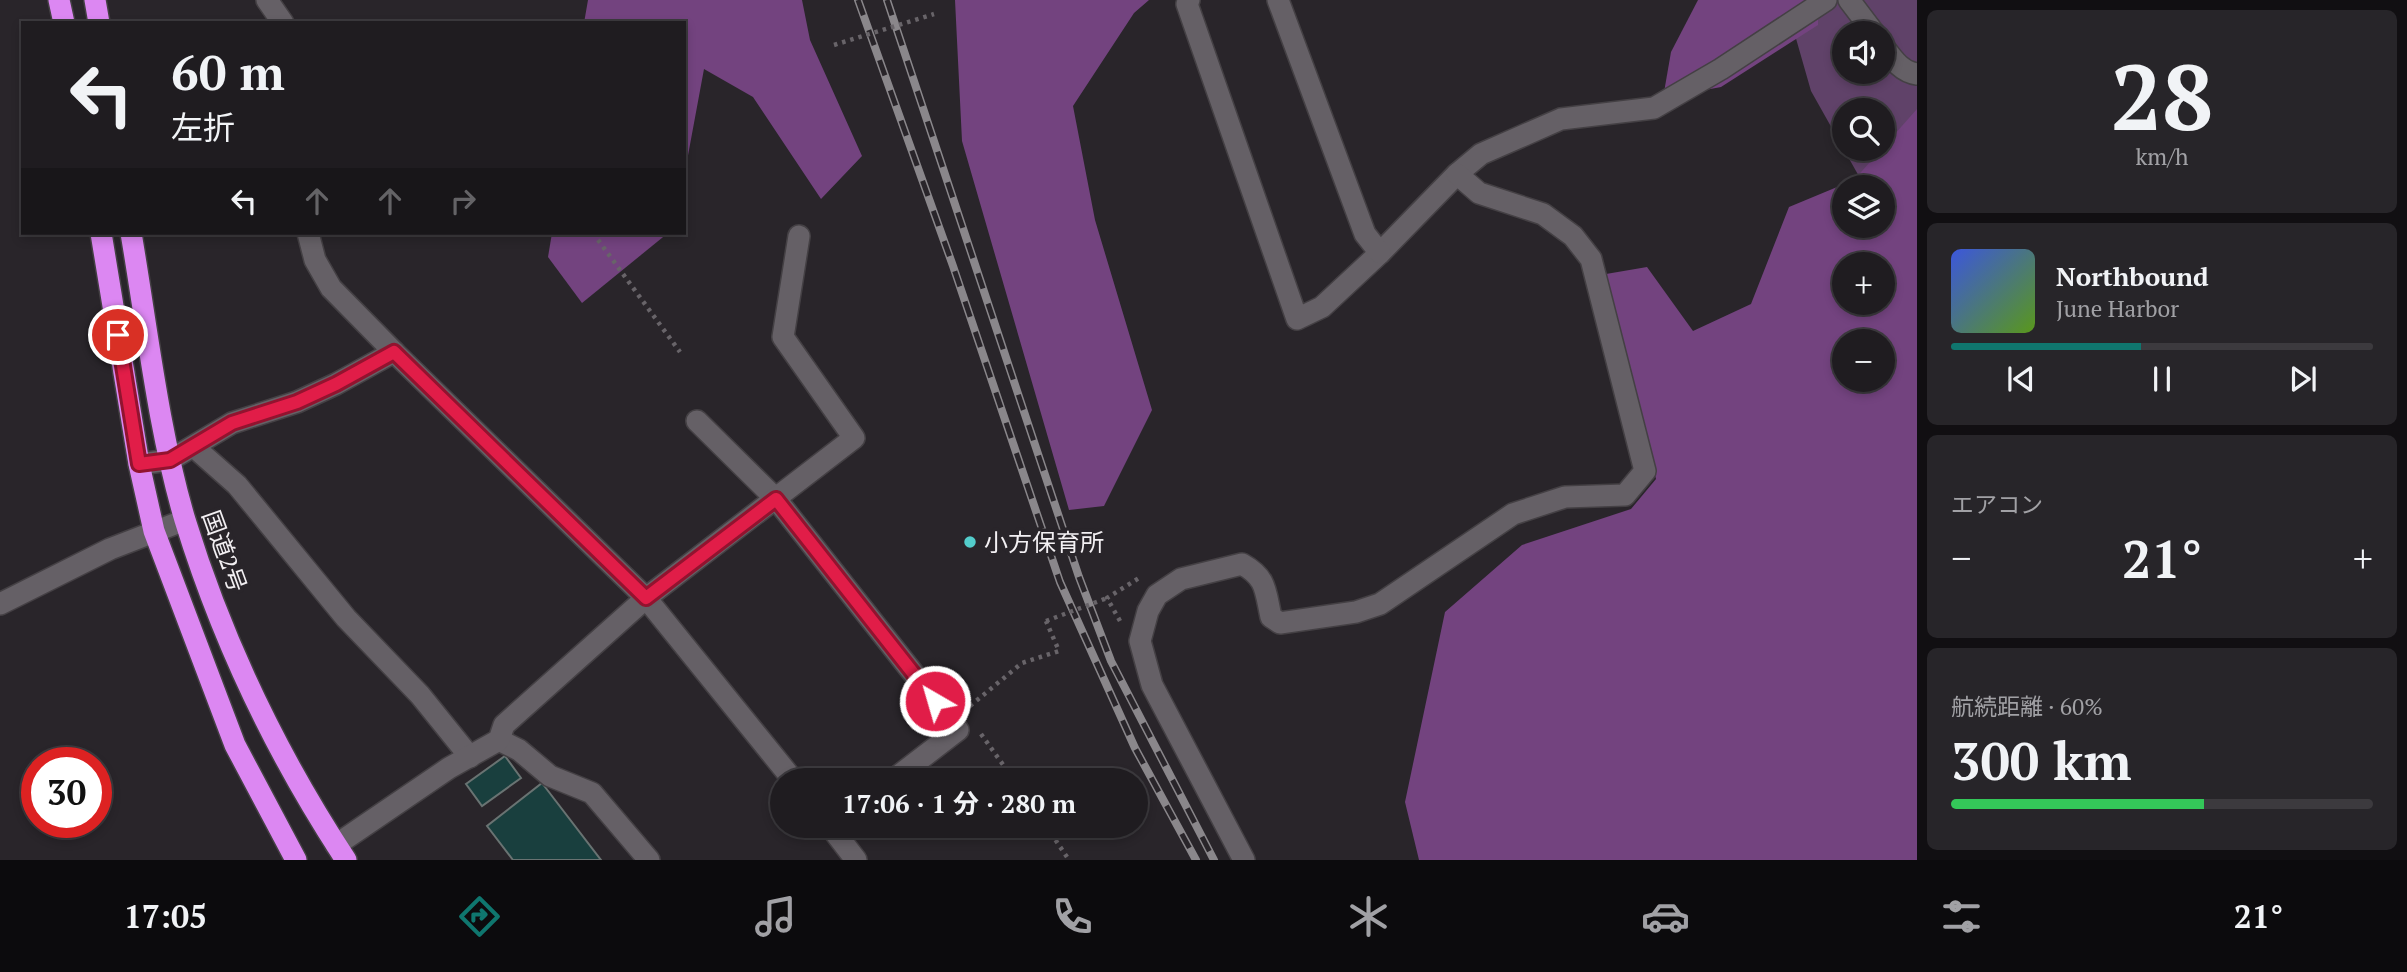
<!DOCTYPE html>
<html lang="ja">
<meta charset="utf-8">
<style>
body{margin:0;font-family:"PT Serif","Noto Sans JP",serif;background:#272529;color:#f1f3f6;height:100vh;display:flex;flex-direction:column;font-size:26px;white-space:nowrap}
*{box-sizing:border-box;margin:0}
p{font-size:23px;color:#a1a1a5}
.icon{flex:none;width:38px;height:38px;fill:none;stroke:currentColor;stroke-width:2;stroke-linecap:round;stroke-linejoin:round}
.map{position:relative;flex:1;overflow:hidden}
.drawer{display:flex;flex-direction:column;gap:10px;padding:10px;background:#110f12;width:490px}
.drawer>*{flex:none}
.top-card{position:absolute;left:21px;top:21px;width:665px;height:214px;border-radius:0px;box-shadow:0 4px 10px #0003,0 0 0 2px #3c3a3e;background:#1f1c20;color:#f1f3f6;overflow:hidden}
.tools{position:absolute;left:1832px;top:21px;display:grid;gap:14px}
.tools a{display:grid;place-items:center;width:63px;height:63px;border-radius:50%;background:#1f1c20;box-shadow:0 4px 10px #0003,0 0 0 2px #3c3a3e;font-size:35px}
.speed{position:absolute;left:21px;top:747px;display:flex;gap:14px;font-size:35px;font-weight:700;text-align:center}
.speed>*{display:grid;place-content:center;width:91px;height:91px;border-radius:50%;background:#1f1c20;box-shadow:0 4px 10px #0003,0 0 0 2px #3c3a3e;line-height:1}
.speed .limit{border:10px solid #d22;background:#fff;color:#111}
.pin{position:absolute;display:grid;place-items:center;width:60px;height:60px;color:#fff;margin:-30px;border:4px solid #fff;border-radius:50%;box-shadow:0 2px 7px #0007}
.me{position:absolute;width:77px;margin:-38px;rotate:322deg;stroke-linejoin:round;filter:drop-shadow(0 0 5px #0008)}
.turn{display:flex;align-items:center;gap:24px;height:147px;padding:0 35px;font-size:32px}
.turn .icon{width:91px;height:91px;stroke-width:2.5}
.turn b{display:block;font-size:49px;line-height:60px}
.lanes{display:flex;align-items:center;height:66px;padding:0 35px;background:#0003;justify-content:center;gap:35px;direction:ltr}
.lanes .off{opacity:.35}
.big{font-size:52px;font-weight:700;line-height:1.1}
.drawer .card{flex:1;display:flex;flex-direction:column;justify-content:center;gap:10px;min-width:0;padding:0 24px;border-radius:10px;background:#272529}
.drawer .dial{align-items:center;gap:0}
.dial b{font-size:91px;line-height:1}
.song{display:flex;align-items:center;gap:21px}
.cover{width:84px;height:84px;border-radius:10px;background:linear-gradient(135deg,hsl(230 70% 55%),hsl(90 70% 35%))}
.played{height:7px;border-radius:4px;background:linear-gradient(90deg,#0f766e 45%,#3c3a3e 45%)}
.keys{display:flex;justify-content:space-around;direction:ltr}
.heat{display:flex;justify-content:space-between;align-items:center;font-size:38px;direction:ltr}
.charge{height:10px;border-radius:5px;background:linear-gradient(90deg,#34c759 60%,#3c3a3e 0)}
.trip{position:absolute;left:770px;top:768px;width:378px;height:70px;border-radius:35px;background:#1f1c20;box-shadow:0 4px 10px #0003,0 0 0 2px #3c3a3e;font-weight:700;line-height:70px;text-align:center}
.tab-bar{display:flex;height:112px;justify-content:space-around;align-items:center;background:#0c0b0d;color:#a1a1a5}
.tab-bar .icon{width:49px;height:49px}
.tab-bar .current{color:#0f766e}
.tab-bar b{font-size:32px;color:#f1f3f6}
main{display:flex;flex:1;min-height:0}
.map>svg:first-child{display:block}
</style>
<main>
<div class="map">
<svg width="1917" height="860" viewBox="0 0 1917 860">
<rect width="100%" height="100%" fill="#29252a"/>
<path fill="#604269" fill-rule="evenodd" d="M1785,0H1917V208L1883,187H1865L1811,91ZM1844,33H1883V72H1844ZM1844,110H1883V149H1844Z"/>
<g fill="#73437f" fill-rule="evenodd">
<polygon points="588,0 802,0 810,40 862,156 821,199 753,97 704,69 684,177 684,23 584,23"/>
<polygon points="955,0 1149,0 1134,13 1073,106 1095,220 1152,410 1104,506 1069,510 962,141"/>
<polygon points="1698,0 1818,0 1818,25 1721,87 1663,98 1671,52"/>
<path d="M1917,109V860H1419L1405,802L1445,612L1522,545L1631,509L1656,479L1606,274L1647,267L1693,331L1751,304L1789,207L1854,180ZM1844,187H1883V226H1844ZM1844,264H1883V303H1844ZM1844,341H1883V380H1844Z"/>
<polygon points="552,233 668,233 582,303 548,257"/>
</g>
<g fill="#193f3e" stroke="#697372" stroke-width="2">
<polygon points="505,756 521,778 482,806 466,784"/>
<polygon points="542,783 601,860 513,860 487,826"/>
</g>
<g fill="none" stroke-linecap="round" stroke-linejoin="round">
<g stroke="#444044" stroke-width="24">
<g id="minor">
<polyline points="267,0 283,23"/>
<polyline points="1189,0 1187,4 1297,319 1322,307 1380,253 1457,174 1481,154 1561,119 1654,108 1721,69 1826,0"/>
<polyline points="1278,0 1365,234 1380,253"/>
<polyline points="1849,0 1874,33"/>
<path d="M1883,46C1892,58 1901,72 1917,74"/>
<polyline points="394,352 646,598 793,780"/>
<polyline points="697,421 776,499 958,730 893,780"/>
<polyline points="194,447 237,485 346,618 420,695 470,757"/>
<polyline points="139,464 170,460 232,423 297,402 336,384 394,352 331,288 315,260 308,233"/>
<polyline points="0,604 110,549 185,520"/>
<polyline points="499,740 519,750 550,776 592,793 649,860"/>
<polyline points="830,826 856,860"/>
<polyline points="336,845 449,768 499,740 504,725 646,598 854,438 783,337 799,236"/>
<path d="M1244,860L1152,685L1140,641L1148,611L1157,595L1181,579L1242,564C1267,578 1265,590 1271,617L1280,623L1356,612L1380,604L1513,514L1565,497L1625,495L1645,471L1591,259L1573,236L1543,214L1479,193L1457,174"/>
</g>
</g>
<g stroke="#444044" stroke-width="24">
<g id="highway">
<polyline points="59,0 64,23"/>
<polyline points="95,0 99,23"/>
<polyline points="101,233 139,464 154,531 235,745 296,860"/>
<path d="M131,233C147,326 158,429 185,520C222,640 277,755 346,860"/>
</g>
</g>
<g stroke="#686469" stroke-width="4.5" stroke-dasharray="3.5 5" stroke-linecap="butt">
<polyline points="593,233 680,352"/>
<polyline points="1120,621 1107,598 1139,578"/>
<polyline points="970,706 1022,663 1059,651 1046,621"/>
<polyline points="981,734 1014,780"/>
<polyline points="1046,826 1069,860"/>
</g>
<use href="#minor" stroke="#656066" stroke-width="21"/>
<use href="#highway" stroke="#dc87f2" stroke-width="21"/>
<g stroke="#8a878b" stroke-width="8">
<g id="rail">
<polyline points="858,0 953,266 1060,582 1135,748 1196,860"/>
<polyline points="887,0 1079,577 1111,661 1214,860"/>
</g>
</g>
<use href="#rail" stroke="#29252a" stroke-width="5" stroke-dasharray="16" stroke-linecap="butt"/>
<g stroke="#686469" stroke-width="4.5" stroke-dasharray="3.5 5" stroke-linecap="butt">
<polyline points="834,45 934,14"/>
<polyline points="1046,621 1107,598"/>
</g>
</g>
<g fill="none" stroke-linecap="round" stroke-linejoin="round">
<g stroke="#92132f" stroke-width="18">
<polyline id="route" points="118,335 139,464 170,460 232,423 297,402 336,384 394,352 646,598 776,499 935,701"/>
</g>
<use href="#route" stroke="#e11d48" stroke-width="12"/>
</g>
<circle fill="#53cdcb" stroke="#29252a" stroke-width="2.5" cx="970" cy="542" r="7"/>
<g text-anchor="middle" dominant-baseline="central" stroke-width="7" stroke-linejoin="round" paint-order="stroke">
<g font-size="24" fill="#f3f0f3" stroke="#29252a" text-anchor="start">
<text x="984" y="542">小方保育所</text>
</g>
<g font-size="24" fill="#f3f0f3" stroke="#29252a">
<text transform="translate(225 551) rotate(70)">国道2号</text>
</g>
</g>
</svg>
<div class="tools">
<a><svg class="icon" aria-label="sound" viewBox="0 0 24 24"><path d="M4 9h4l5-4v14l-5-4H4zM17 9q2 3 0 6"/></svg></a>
<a><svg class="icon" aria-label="search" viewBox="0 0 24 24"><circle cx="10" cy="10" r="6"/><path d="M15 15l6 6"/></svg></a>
<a><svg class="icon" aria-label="layers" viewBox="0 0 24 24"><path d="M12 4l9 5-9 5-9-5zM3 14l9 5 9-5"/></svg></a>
<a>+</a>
<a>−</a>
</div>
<div class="speed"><div class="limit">30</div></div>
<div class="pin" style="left:118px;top:335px;background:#d93025"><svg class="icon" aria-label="arrive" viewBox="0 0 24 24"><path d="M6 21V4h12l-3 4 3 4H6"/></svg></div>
<svg class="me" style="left:935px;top:701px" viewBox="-20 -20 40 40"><circle r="17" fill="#e11d48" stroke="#fff" stroke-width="3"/><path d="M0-11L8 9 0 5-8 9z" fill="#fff"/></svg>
<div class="trip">17:06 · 1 分 · 280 m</div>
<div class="top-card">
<div class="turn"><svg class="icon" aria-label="left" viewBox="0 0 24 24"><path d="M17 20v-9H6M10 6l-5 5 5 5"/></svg><div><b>60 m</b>左折</div></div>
<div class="lanes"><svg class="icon" aria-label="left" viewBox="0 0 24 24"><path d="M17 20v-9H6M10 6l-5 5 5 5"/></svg><svg class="icon off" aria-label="ahead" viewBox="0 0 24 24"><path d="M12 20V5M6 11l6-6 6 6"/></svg><svg class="icon off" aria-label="ahead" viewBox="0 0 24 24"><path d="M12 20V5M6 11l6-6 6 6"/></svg><svg class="icon off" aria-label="right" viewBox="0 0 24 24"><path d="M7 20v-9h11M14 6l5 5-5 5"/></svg></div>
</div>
</div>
<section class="drawer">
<div class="card dial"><b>28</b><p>km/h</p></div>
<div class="card">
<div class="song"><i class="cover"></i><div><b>Northbound</b><p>June Harbor</p></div></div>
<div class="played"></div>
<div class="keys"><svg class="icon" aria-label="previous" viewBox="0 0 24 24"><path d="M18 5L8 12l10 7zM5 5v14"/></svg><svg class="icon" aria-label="pause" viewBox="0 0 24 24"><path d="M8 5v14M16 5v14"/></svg><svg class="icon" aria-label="next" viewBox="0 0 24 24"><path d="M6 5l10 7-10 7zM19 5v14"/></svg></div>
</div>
<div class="card"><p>エアコン</p>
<div class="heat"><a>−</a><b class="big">21°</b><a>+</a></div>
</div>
<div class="card"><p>航続距離 · 60%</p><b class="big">300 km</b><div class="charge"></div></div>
</section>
</main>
<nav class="tab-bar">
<b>17:05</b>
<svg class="icon current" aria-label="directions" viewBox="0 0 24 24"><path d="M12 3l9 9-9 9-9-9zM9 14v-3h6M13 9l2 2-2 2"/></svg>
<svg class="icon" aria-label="music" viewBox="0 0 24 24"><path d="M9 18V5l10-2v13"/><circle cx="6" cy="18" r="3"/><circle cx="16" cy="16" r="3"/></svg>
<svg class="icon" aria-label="phone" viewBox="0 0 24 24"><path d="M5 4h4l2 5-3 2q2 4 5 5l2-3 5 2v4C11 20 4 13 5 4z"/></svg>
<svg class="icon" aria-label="climate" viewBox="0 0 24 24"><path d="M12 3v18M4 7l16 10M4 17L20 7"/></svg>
<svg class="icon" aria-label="car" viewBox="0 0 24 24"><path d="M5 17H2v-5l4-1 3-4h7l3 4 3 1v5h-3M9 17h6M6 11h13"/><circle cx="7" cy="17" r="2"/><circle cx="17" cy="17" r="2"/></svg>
<svg class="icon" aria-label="filters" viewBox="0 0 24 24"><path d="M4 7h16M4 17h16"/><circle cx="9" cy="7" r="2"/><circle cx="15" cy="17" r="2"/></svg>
<b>21°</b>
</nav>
